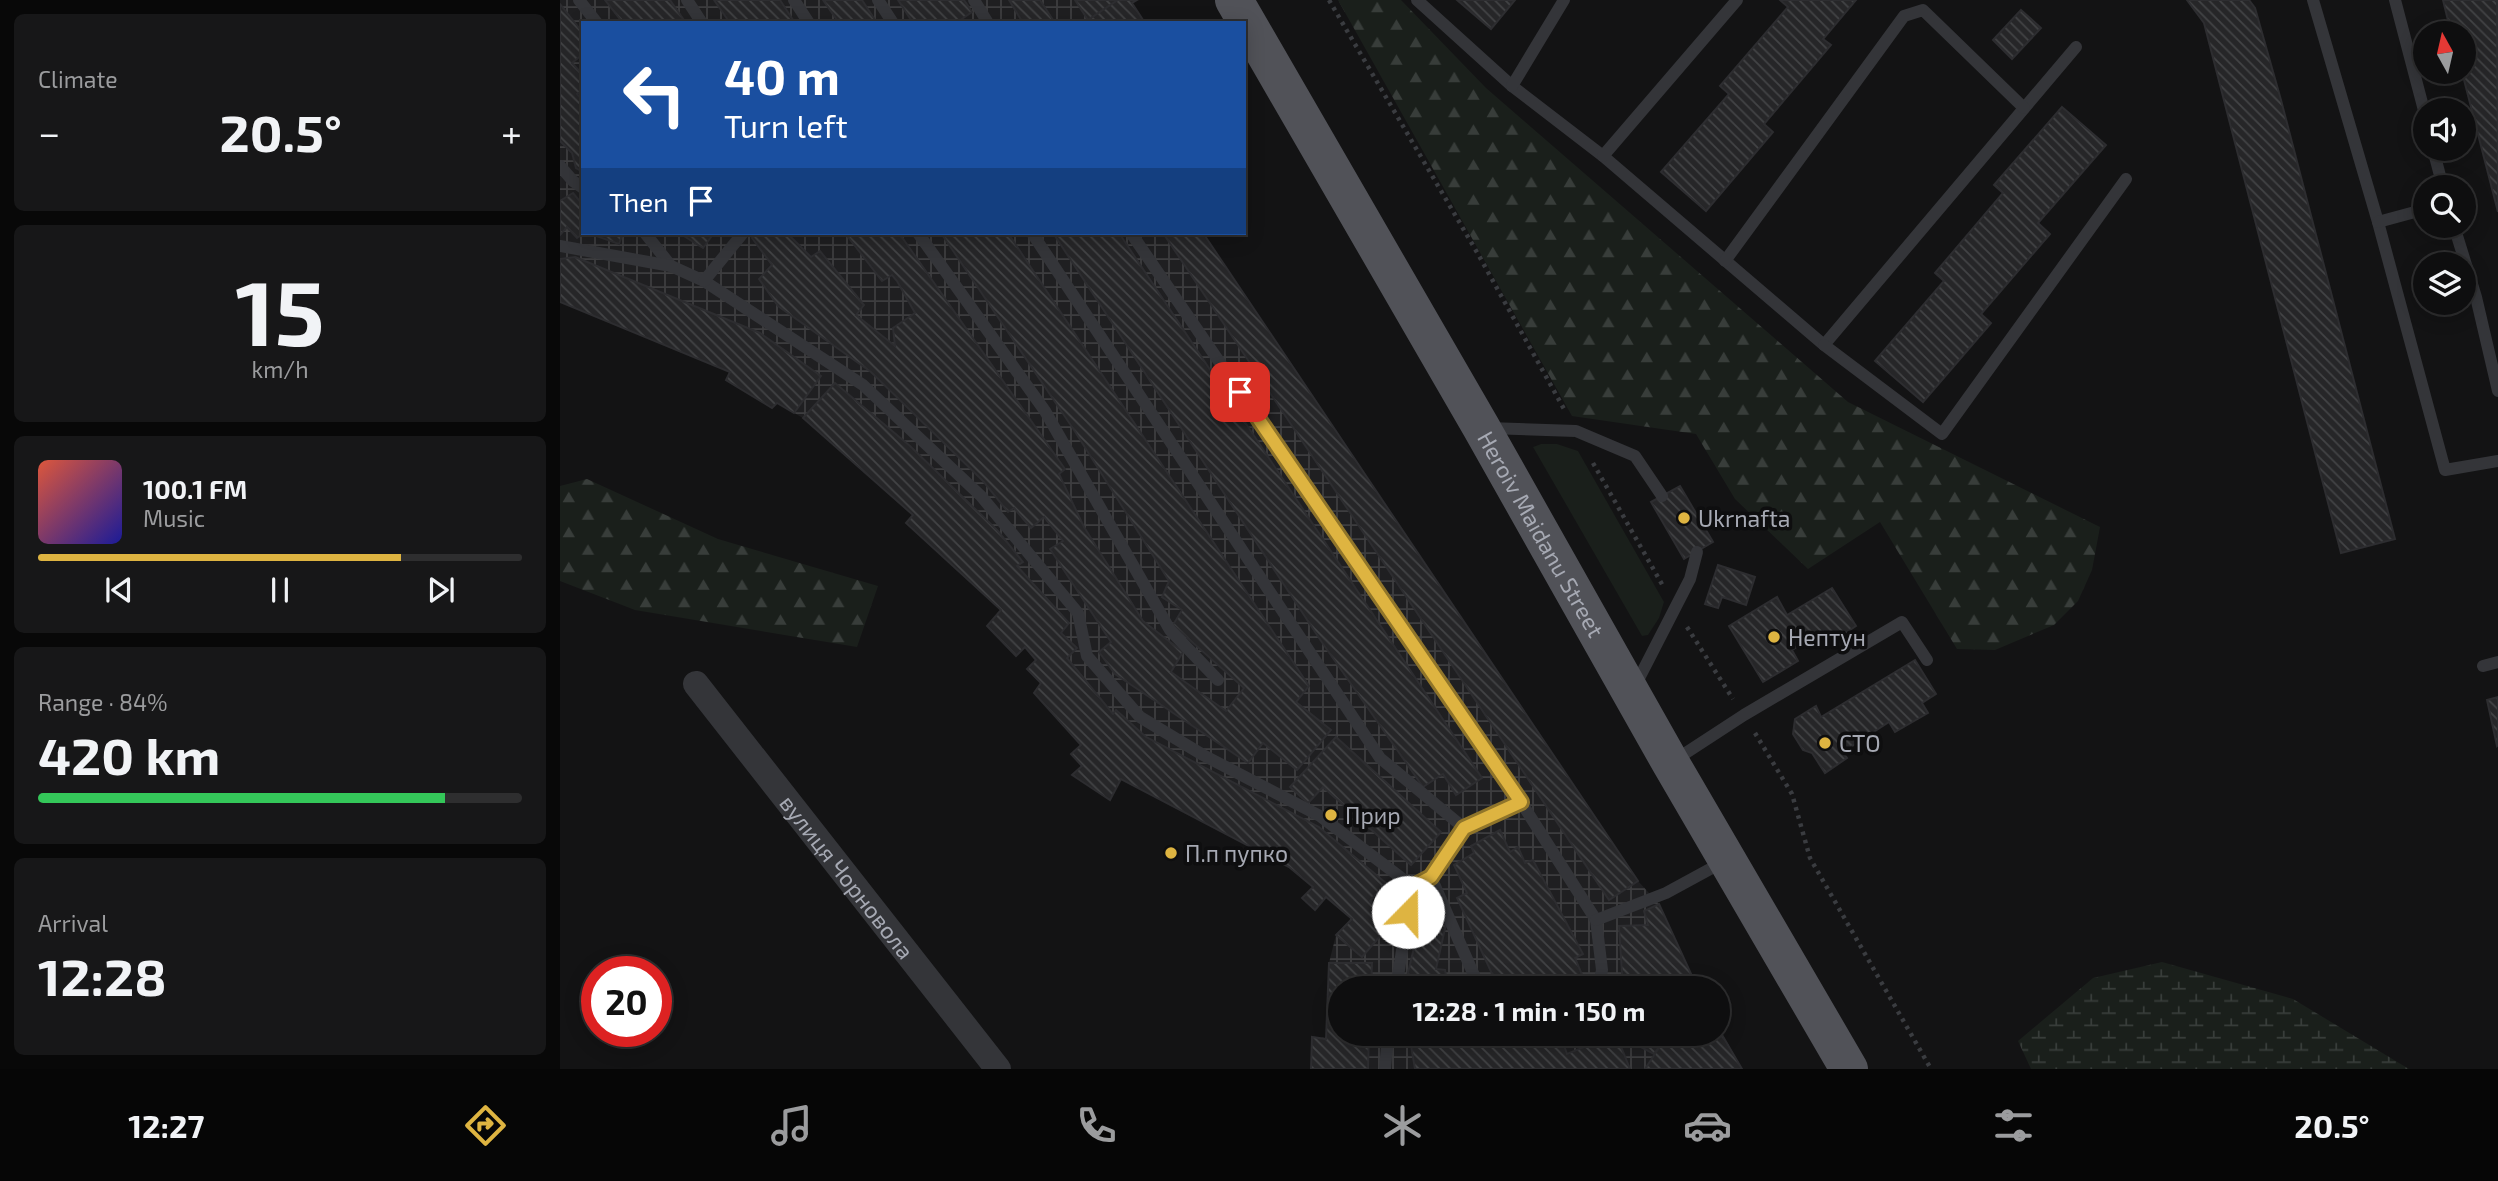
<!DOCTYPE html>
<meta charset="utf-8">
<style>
body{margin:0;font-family:"Exo 2",sans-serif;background:#171718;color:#f1f3f6;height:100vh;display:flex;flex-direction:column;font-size:26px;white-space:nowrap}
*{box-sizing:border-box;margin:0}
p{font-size:23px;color:#9b9c9e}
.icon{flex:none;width:38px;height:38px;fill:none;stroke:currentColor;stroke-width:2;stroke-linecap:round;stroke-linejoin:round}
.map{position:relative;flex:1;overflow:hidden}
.panel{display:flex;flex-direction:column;gap:14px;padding:14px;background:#080808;width:560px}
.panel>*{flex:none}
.banner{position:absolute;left:21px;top:21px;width:665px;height:214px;border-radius:0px;box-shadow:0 4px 18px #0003,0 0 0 2px #2e2e2f;background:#1a4fa0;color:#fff;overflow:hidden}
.needle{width:46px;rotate:352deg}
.controls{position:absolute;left:1853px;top:21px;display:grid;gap:14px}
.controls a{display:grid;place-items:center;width:63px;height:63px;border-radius:50%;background:#0e0e0f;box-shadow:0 4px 18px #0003,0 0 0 2px #2e2e2f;font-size:35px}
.speed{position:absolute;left:21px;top:956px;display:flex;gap:14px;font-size:35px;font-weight:700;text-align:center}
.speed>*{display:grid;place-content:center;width:91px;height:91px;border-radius:50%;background:#0e0e0f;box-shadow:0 4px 18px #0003,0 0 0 2px #2e2e2f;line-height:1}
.speed .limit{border:10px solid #d22;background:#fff;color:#111}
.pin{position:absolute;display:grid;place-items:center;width:60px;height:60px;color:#fff;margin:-30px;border-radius:14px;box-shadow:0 4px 10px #0006}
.me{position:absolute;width:77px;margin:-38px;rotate:22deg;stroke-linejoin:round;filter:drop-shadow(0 0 5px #0008)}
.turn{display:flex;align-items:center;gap:24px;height:147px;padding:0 28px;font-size:32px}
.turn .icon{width:91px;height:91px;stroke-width:2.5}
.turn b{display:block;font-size:49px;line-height:60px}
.then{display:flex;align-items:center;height:66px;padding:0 28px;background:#0003;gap:14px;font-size:26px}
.big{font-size:52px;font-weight:700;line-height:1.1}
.panel .card{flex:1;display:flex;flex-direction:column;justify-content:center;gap:10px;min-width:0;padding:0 24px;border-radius:10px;background:#171718}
.panel .dial{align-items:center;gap:0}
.dial b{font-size:91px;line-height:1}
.song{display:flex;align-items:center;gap:21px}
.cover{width:84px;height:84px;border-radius:10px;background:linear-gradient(135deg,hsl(10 70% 55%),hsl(240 70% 35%))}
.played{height:7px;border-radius:4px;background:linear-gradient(90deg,#deb441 75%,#2e2e2f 75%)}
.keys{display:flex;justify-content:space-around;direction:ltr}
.heat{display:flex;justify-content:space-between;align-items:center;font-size:38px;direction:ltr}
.charge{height:10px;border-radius:5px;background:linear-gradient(90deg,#34c759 84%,#2e2e2f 0)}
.trip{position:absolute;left:768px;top:976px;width:402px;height:70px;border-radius:35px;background:#0e0e0f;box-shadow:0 4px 18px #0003,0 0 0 2px #2e2e2f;font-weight:700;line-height:70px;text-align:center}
.tabs{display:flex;height:112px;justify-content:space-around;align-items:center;background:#060606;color:#9b9c9e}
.tabs .icon{width:49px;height:49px}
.tabs .on{color:#deb441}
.tabs b{font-size:32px;color:#f1f3f6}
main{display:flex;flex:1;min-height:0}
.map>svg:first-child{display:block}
</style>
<main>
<section class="panel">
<div class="card"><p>Climate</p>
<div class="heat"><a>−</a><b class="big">20.5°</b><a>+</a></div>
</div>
<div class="card dial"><b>15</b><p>km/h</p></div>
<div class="card">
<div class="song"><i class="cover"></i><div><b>100.1 FM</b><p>Music</p></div></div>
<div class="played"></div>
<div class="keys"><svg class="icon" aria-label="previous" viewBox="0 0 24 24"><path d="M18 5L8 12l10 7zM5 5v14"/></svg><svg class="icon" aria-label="pause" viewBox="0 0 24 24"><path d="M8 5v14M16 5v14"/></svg><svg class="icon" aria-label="next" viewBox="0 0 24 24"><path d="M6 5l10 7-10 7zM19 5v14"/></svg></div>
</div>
<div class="card"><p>Range · 84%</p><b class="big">420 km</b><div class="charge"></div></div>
<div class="card"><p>Arrival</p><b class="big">12:28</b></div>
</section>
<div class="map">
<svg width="1938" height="1069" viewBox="0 0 1938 1069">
<defs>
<pattern id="industrial-grid" width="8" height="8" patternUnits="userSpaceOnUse" patternTransform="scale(1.75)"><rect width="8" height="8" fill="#1f1f21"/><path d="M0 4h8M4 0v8" fill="none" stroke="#3d3d3f"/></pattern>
<pattern id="forest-firs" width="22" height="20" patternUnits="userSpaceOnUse" patternTransform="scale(1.75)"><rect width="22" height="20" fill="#1a1f1b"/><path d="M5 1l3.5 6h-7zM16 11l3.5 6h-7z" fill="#383d3a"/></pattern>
<pattern id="wetland-marsh" width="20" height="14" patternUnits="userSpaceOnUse" patternTransform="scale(1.75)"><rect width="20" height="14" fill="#1a1f1b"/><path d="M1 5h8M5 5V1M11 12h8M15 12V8" fill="none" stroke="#383d3a"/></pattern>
<pattern id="building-back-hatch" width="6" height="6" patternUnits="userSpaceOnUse" patternTransform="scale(1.75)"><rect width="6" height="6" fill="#262628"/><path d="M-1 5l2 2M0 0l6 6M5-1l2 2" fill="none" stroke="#424345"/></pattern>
</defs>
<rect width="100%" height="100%" fill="#131314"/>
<polygon fill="url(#industrial-grid)" points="0,0 558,0 528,19 530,23 23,23 23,233 643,233 1078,881 1099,904 1138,989 780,989 780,1034 1158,1034 1159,1028 1182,1069 751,1069 752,1037 766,1038 769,963 776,935 791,918 766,897 755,910 742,898 753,887 729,867 561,779 550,800 512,775 522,766 511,754 521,745 474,693 480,683 467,669 476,660 465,647 456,656 427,626 441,609 346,523 353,514 243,418 217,403 212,408 166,380 169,372 0,302"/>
<polygon fill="#1a1f1b" points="981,444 997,444 1018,451 1104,602 1099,618 1088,635 1082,636 973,447"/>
<g fill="url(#forest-firs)">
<polygon points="778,0 841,0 926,88 1288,402 1540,527 1532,570 1518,601 1494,625 1435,650 1397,649 1320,522 1248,569 1175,499 1136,434 1012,416"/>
<polygon points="27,479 158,539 318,586 297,647 75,610 0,581 0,486"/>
</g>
<polygon fill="url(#wetland-marsh)" points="1602,962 1733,999 1849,1069 1471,1069 1458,1041 1533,978"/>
<g fill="url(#building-back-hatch)" stroke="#2d2d30" stroke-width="2">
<polygon points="45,0 110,0 126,23 63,23"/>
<polygon points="154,0 220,0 235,23 170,23"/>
<polygon points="263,0 302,0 317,23 279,23"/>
<polygon points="338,0 404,0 412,12 396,23 353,23"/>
<polygon points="449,0 480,0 495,23 463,23"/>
<polygon points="515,0 558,0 528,20"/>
<polygon points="558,0 577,0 572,3 585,23 530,23 528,20"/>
<polygon points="897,0 955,0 931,29"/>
<polygon points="1220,0 1296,0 1263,39 1271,45 1204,124 1213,132 1146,211 1101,172 1169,94 1160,86 1228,7"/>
<polygon points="1627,0 1689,0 1695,8 1721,100 1835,539 1781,553 1644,23"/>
<polygon points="1883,0 1937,0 1938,212 1902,72 1904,72 1904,33 1891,33"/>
<polygon points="0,4 23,33 23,54 12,63 23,75 23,90 17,94 23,101 23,172 16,168 12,153 0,141"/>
<polygon points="1461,10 1481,28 1452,59 1433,40"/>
<polygon points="1502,107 1546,145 1478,223 1490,234 1421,314 1431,323 1363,402 1315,361 1384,281 1375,273 1443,193 1434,185"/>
<polygon points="13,193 23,205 24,233 17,238 7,227 0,235 0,201"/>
<polygon points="37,233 63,233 59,244 36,236"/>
<polygon points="119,233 154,233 143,248"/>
<polygon points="198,233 227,233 251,257 260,251 304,305 296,315 335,346 333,328 355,313 337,281 332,275 322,281 285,233 339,233 505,469 499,474 524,527 583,621 623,652 611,672 666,711 684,688 613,625 622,610 602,597 609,581 514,430 381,233 448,233 749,686 736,702 771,730 737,770 703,743 688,763 555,674 539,652 551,642 490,549 503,541 484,517 471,528 454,508 448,512 423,481 311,372 218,306 199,279 212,265 192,238"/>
<polygon points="493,233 559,233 922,778 896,795 883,774 863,787 761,641"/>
<polygon points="603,233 643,233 1078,881 1049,900"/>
<polygon points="15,257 200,333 261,376 234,413 217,403 212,408 166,380 170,372 0,302 0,259"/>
<polygon points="275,383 350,446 438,531 463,562 457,566 509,623 501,633 517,648 507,658 553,714 556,710 586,737 759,827 826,883 810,901 833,921 802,957 776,935 792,919 766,897 755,910 742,898 753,887 729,867 561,779 550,800 512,775 522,766 511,754 521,745 474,693 481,683 467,669 476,660 465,647 456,656 427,626 441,610 346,523 353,515 243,418"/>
<polygon points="1120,486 1153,542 1124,559 1091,502"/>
<polygon points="1158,565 1195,577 1186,605 1162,597 1158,608 1145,604"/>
<polygon points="1272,588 1296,626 1270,643 1263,631 1232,650 1238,661 1203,682 1169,626 1217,597 1227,615"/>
<polygon points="1355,660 1376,694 1362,703 1368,713 1335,732 1329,722 1283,752 1287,758 1265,773 1252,753 1243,750 1233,734 1235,719 1256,706 1261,717"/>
<polygon points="1938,697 1938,745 1937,746 1927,700"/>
<polygon points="776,737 881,832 851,865 763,787 748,803 730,787"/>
<polygon points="940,830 950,852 958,847 965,863 973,860 1023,954 1015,958 1023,977 1017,980 1019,989 939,989 897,898 907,893 894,865 914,853 911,846"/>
<polygon points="1099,904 1138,989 1063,989 1059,926 1088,925 1084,911"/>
<polygon points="861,919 886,924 876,969 885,970 888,989 844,989"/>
<polygon points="769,963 812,963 811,989 780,989 780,1034 809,1034 808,1069 751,1069 752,1037 766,1039"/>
<polygon points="1158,1028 1182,1069 1085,1069 1108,1034 1158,1034"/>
<polygon points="849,1034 1000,1034 1007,1054 1056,1034 1070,1069 855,1069"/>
<polygon points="1056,1034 1108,1034 1094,1054"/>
</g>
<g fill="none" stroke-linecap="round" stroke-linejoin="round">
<g stroke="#3a3c40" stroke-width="4.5" stroke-dasharray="3.5 5" stroke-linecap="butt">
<polyline points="769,0 918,254 1004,409"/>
<polyline points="1033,463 1103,586"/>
<polyline points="1127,627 1173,699"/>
<polyline points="1195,733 1232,794 1250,858 1371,1069"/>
</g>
<g stroke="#343539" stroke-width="12">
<polyline points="19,0 37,23"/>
<polyline points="127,0 142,23"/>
<polyline points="234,0 249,23"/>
<polyline points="318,0 333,23"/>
<polyline points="414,0 428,23"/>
<polyline points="857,0 952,86 1043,156 1264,345 1516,47"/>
<polyline points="1753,0 1818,222 1885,470 1938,461"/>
<polyline points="1835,0 1866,118"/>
<polyline points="952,86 1004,0"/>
<polyline points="1873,149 1883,187"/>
<polyline points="1043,156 1177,0"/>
<polyline points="0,166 13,181 23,188"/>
<polyline points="1818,222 1866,209"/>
<polyline points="1894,226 1916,297 1938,391"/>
<polyline points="85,233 111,266"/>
<polyline points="358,233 485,411 610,630 658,680"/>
<polyline points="472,233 820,758 904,828"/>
<polyline points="571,233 961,802 1036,920 1042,970 1038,989"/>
<polyline points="0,246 111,266 144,281 303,385 421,496 518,613 527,656 580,717 643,755 760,816 852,886 871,877 904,828 961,802"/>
<polyline points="1165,261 1344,16 1363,10 1464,108"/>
<polyline points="144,281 183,233"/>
<polyline points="1264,345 1382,434 1566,179"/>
<polyline points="928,428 1016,431 1075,456 1102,496"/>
<polyline points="1923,666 1938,662"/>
<polyline points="1074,688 1130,579 1137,552"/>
<polyline points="1115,760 1184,715 1342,622 1367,660"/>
<polyline points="871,877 920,989"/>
<polyline points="1036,920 1106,893 1163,862"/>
<polyline points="836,989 852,886"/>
<polyline points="825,1069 828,1034"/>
</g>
<path stroke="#343539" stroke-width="26" id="s1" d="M136,684L438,1069"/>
<path stroke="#515258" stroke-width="38" id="s2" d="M674,0L921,427L1110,762L1289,1069"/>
</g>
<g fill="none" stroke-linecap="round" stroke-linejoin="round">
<g stroke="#90752a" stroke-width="18">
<polyline id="route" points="680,392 961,802 904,828 871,877 852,887 848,912"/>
</g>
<use href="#route" stroke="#deb441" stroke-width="12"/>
</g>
<g fill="#deb441" stroke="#0e0e0f" stroke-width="2.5">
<circle cx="1124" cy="518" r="7"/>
<circle cx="1214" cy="637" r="7"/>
<circle cx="1265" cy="743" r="7"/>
<circle cx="771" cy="815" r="7"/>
<circle cx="611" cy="853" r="7"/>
</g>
<g text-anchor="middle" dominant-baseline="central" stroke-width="7" stroke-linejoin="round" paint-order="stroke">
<g font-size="23" fill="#a6a9b3" stroke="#0e0e0f" text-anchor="start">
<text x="1138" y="518">Ukrnafta</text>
<text x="1228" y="637">Нептун</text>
<text x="1279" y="743">СТО</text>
<text x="785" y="815">Прир</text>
<text x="625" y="853">П.п пупко</text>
</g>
<g font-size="23" fill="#a6a9b3" stroke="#0e0e0f">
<text stroke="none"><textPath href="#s2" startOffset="616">Heroiv Maidanu Street</textPath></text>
<text stroke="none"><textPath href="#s1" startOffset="245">вулиця Чорновола</textPath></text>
</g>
</g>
</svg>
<div class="controls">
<a><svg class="needle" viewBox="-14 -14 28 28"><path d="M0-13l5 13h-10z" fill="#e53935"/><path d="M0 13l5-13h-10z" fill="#9b9c9e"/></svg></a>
<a><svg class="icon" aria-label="sound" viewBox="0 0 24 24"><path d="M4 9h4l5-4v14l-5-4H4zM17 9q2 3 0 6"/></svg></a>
<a><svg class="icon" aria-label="search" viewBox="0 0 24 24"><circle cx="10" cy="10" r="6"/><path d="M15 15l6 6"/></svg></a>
<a><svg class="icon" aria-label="layers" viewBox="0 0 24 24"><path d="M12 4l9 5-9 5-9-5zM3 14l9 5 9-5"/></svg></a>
</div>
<div class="speed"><div class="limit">20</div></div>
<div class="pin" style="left:680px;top:392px;background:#d93025"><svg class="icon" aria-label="arrive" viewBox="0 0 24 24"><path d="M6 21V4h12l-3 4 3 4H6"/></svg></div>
<svg class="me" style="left:848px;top:912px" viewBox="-20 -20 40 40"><circle r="19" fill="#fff"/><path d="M0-13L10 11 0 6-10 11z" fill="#deb441"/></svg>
<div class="trip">12:28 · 1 min · 150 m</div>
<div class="banner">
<div class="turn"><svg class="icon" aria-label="left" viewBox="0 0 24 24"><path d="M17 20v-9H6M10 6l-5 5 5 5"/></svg><div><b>40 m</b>Turn left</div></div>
<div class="then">Then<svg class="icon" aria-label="arrive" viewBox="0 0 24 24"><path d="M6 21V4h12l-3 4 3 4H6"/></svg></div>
</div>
</div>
</main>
<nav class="tabs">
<b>12:27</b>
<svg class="icon on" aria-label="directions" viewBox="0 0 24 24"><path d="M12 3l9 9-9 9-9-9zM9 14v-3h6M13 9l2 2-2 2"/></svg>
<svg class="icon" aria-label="music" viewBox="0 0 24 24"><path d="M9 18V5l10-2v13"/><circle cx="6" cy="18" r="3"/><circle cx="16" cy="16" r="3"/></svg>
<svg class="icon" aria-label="phone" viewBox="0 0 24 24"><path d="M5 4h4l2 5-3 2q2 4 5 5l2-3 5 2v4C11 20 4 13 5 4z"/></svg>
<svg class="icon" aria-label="climate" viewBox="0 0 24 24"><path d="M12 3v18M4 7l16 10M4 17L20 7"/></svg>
<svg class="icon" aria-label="car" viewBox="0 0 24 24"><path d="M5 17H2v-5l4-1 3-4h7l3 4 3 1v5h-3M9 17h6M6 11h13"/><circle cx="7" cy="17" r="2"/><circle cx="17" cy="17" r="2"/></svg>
<svg class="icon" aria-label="filters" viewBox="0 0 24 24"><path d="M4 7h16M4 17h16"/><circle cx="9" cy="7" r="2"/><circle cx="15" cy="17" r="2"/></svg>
<b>20.5°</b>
</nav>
